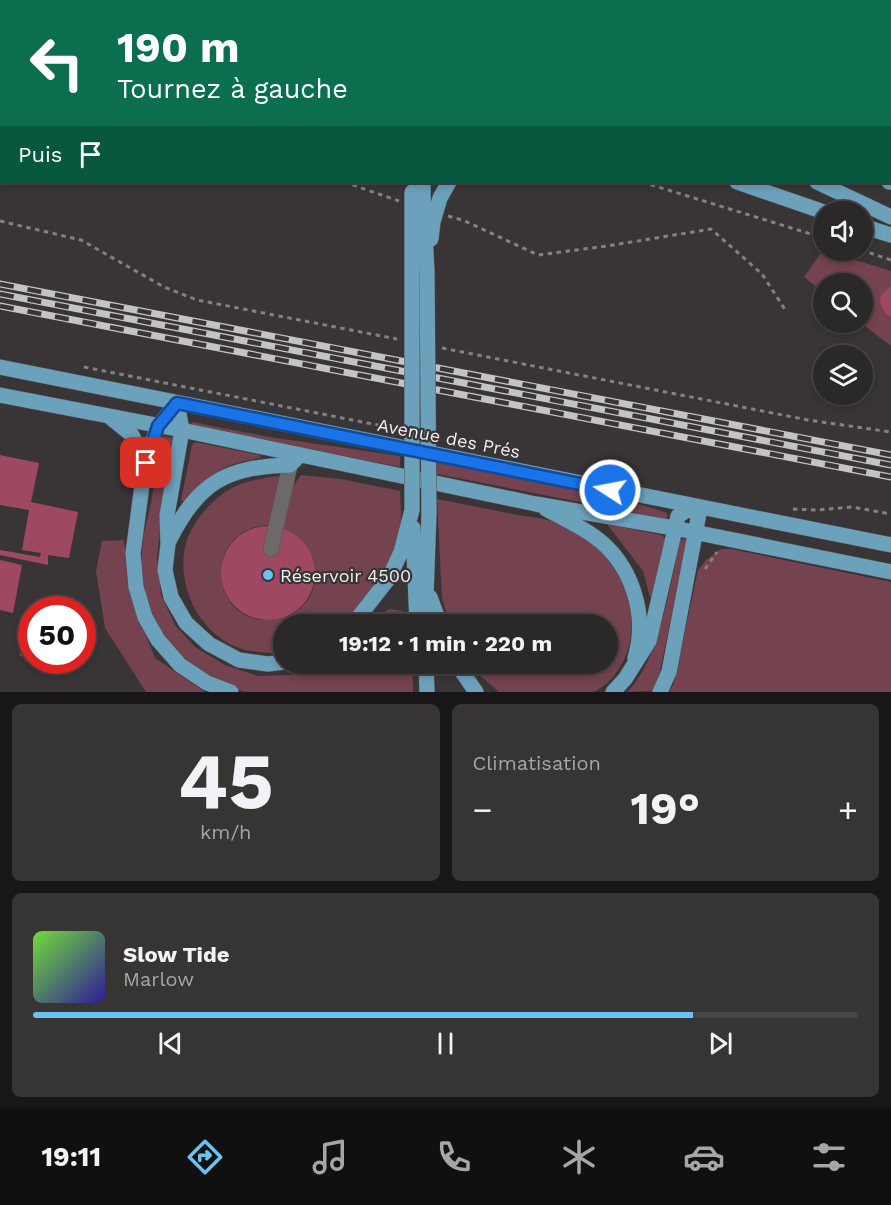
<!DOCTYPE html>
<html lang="fr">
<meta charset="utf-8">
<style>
body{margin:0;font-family:"Work Sans",sans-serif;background:#373434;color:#f1f3f6;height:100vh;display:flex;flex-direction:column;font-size:22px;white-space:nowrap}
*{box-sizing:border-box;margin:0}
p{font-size:20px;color:#a6a6a8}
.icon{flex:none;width:33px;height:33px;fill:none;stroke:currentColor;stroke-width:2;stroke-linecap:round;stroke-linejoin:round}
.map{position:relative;height:692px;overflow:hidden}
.details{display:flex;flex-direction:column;gap:12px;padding:12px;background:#181616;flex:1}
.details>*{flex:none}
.top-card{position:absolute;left:0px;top:0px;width:891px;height:183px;box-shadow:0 3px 9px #0003,0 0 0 2px #474445;background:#0b6e4f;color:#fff;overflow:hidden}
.controls{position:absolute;left:813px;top:201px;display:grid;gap:12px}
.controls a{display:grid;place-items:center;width:60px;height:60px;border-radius:50%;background:#2b2828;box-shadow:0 3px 9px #0003,0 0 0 2px #474445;font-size:30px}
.speed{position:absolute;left:18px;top:596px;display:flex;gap:12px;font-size:30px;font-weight:700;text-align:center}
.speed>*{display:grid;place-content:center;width:78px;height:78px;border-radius:50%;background:#2b2828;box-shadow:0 3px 9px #0003,0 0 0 2px #474445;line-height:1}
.speed .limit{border:9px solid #d22;background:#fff;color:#111}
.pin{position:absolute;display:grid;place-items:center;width:51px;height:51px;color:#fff;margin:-26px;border-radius:12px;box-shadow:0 3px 9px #0006}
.me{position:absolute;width:66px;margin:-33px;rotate:281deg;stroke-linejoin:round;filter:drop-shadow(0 0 4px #0008)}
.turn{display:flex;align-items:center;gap:21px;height:126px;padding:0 18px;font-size:27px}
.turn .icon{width:78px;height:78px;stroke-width:2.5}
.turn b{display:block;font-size:42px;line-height:51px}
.then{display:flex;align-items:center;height:57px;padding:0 18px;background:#0003;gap:12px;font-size:22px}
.big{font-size:45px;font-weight:700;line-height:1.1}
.details .tile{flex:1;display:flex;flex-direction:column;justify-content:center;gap:9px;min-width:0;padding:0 21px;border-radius:9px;background:#373434}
.details .dial{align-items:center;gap:0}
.dial b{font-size:78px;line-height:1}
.song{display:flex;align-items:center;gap:18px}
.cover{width:72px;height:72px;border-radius:9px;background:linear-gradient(135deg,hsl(100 70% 55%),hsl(250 70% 35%))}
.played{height:6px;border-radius:3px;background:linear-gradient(90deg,#69c3f1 80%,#474445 80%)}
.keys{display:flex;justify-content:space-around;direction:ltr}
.heat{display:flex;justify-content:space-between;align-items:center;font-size:33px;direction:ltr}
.details .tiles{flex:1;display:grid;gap:12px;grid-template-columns:1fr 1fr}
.tile:last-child{grid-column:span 2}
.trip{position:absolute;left:273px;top:614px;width:345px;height:60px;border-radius:30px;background:#2b2828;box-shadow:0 3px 9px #0003,0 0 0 2px #474445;font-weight:700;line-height:60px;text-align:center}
.tabs{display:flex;height:96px;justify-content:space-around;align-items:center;background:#111010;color:#a6a6a8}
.tabs .icon{width:42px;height:42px}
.tabs .current{color:#69c3f1}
.tabs b{font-size:27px;color:#f1f3f6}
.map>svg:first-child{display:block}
</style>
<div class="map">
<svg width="891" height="692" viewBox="0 0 891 692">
<rect width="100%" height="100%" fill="#393536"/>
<g fill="#75424f">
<polygon points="546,0 891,0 891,151 890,2"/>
<polygon points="823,250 891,271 891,346 861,323 862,284 824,284 823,292 804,277"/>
<polygon points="192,422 269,437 400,456 400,467 191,425"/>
<path d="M164,436L173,438L175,442L163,503L157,557L161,595L175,625L195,647L225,665L258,676L292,675L321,663H412L413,692H245C178,668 138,622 142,548C143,533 148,518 151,503C155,481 156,456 164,436Z"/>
<path d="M195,442L260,455L261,458C222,464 211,474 184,501H181L192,445Z"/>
<polygon points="437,461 626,500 667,513 668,516 666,519 437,474"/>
<path d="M284,475L271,525C202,526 207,624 271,620C287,619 300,611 309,598C325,573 309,534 281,528L293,486L301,475L341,479L400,491C401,512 403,532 396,551C390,568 357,620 340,624C324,627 300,624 284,624V653C266,653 250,653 234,646C195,629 173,577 188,537C195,519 213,499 230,489C246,480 266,478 284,475Z"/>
<path d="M437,499C464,504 491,510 518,515C530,517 543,518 554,522C603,541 636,579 631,633C629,656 616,681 594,692H499L470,667L468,663H608V624H450L442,598Z"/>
<polygon points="607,524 661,535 665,538 654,596 650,597 643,571"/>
<path d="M685,539L687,541L656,691L627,692C660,661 670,583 680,540Z"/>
<polygon points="124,540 130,595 155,658 205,692 146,692 105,628 96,571 102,541"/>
<polygon points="721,549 731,549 891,582 891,692 669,692 674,683 698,570 706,560"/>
<polygon points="389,609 403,611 411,620 411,624 371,624 380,615"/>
</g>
<g fill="#9e4961">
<polygon points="891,286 891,317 885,313 880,303 881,295"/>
<polygon points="0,455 39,463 31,502 78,512 69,558 48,555 48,565 0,555 0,550 40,557 41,553 22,550 29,510 0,505"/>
<circle cx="268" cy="573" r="47"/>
<polygon points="0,560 22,565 13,613 0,610"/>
<polygon points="28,609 32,610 32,658 20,656"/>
</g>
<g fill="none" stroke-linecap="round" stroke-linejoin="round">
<g stroke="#575454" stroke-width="16">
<g id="minor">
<polyline points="639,0 642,2"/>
<polyline points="890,119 891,120"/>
<polyline points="271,549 290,465"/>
</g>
</g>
<g stroke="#575454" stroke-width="16">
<g id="major">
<polyline points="282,0 284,2"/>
<polyline points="398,0 398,2"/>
<polyline points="412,0 412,2"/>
<polyline points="428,0 432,2"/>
<polyline points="492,0 495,2"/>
<polyline points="423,182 423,194"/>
<polyline points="737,182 824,212"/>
<polyline points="817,182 891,217"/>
<polyline points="889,182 891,182"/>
<polyline points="440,198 449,182"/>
<polyline points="862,226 891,235"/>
<polyline points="0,367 891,545"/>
<polyline points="0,395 182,430 536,504 674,528 891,572"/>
<polyline points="177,403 158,426 145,463 133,553 136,587 145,617 158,640 180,665 207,683 231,692"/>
<polyline points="177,403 182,430 167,515 168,544 165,570 171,597 186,623 209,644 239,660 268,664 284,662"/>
<polyline points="111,418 132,435 145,463"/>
<path d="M546,509C562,518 580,526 595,537C632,564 648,615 635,658"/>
<polyline points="413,528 417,624"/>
<path d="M169,541C198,482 226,467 290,465L300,455"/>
<polyline points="430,597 440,624"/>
<polyline points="353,624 389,578 401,552 412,510"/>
<polyline points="425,624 429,513"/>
<polyline points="426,663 427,692"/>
<polyline points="456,663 476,692"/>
<polyline points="613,692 625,679 649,641 678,516 686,511 697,509"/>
<polyline points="660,692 669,672 700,508"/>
</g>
</g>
<g stroke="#848182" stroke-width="3" stroke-dasharray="4.5 4.5" stroke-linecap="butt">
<polyline points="175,0 176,2"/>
<polyline points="367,0 369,2"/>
<polyline points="0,88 2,88"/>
<polyline points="344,182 399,201"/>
<polyline points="642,182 824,238"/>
<polyline points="448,216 465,221 538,255 607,246 711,229 762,274 786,311"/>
<polyline points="0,221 81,240 164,287 197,300 397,339"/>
<polyline points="861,250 891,260"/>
<polyline points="442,348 808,420 891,432"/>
<polyline points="84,367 398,429"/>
<polyline points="793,509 816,510 852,507 891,514"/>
<polyline points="705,569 717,552"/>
</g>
<use href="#minor" stroke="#6d696a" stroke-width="15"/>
<use href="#major" stroke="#6ca1bc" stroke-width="15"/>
<g stroke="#c6c3c4" stroke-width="7">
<g id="rail">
<polyline points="0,284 891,455"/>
<polyline points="0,294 891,465"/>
<polyline points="0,306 891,477"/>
</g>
</g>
<use href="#rail" stroke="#393536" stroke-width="4.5" stroke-dasharray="14" stroke-linecap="butt"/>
<g stroke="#575454" stroke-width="16" stroke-linecap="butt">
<g id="major-bridge">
<polyline points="412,192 412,510"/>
<polyline points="423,194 427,272 429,513"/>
<polyline points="431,239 433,222 440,198"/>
</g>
</g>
<use href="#major-bridge" stroke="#6ca1bc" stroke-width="15"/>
</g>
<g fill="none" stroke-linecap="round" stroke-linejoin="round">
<g stroke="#114b97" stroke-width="15">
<polyline id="route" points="146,463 158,426 177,403 610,490"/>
</g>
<use href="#route" stroke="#1a73e8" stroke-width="10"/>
</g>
<circle fill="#69c3f1" stroke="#393536" stroke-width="2" cx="268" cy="575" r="6"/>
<g text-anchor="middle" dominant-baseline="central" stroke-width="4.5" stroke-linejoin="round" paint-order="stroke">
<g font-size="18" fill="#f2eff0" stroke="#393536">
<text transform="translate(449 438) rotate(11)">Avenue des Prés</text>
</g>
<g font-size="18" fill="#f2eff0" stroke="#393536" text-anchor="start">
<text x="280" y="575">Réservoir 4500</text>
</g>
</g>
</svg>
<div class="controls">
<a><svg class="icon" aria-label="sound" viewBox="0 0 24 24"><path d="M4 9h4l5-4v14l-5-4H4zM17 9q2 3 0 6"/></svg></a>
<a><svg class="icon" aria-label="search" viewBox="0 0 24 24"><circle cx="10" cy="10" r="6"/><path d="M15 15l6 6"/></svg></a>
<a><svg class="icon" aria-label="layers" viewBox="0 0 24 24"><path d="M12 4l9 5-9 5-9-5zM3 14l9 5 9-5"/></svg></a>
</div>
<div class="speed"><div class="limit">50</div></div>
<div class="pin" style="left:146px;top:463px;background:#d93025"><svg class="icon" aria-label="arrive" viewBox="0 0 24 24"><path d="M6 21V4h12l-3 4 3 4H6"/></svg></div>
<svg class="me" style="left:610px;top:490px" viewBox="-20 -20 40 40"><circle r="17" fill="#1a73e8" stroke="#fff" stroke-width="3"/><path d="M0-11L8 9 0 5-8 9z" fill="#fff"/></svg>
<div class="trip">19:12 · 1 min · 220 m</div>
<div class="top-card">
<div class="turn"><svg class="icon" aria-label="left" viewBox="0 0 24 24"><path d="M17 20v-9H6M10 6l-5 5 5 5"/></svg><div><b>190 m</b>Tournez à gauche</div></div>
<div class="then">Puis<svg class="icon" aria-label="arrive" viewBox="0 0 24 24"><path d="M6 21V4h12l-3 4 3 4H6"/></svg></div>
</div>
</div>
<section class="details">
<div class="tiles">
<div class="tile dial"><b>45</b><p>km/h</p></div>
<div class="tile"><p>Climatisation</p>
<div class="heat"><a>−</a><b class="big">19°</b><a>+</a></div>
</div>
<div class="tile">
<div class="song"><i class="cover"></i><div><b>Slow Tide</b><p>Marlow</p></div></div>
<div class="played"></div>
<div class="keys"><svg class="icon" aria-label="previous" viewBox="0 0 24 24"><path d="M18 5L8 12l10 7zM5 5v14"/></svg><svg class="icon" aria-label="pause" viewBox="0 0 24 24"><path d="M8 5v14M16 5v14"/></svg><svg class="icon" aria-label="next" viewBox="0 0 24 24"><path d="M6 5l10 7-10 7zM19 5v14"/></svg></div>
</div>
</div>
</section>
<nav class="tabs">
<b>19:11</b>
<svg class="icon current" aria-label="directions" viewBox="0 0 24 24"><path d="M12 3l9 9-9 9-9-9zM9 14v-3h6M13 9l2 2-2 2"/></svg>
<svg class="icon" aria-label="music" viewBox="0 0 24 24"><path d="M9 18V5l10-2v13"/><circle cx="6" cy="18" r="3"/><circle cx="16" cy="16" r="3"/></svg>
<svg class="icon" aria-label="phone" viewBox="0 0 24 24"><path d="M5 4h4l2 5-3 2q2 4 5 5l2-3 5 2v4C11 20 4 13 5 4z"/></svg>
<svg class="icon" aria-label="climate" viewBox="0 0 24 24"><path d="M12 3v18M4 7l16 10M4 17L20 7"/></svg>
<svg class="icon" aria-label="car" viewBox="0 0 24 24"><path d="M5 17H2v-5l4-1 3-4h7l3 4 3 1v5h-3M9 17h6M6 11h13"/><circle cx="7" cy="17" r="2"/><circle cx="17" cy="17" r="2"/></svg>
<svg class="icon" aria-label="filters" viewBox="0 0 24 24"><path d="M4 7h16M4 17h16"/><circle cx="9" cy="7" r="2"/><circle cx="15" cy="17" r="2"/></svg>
</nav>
